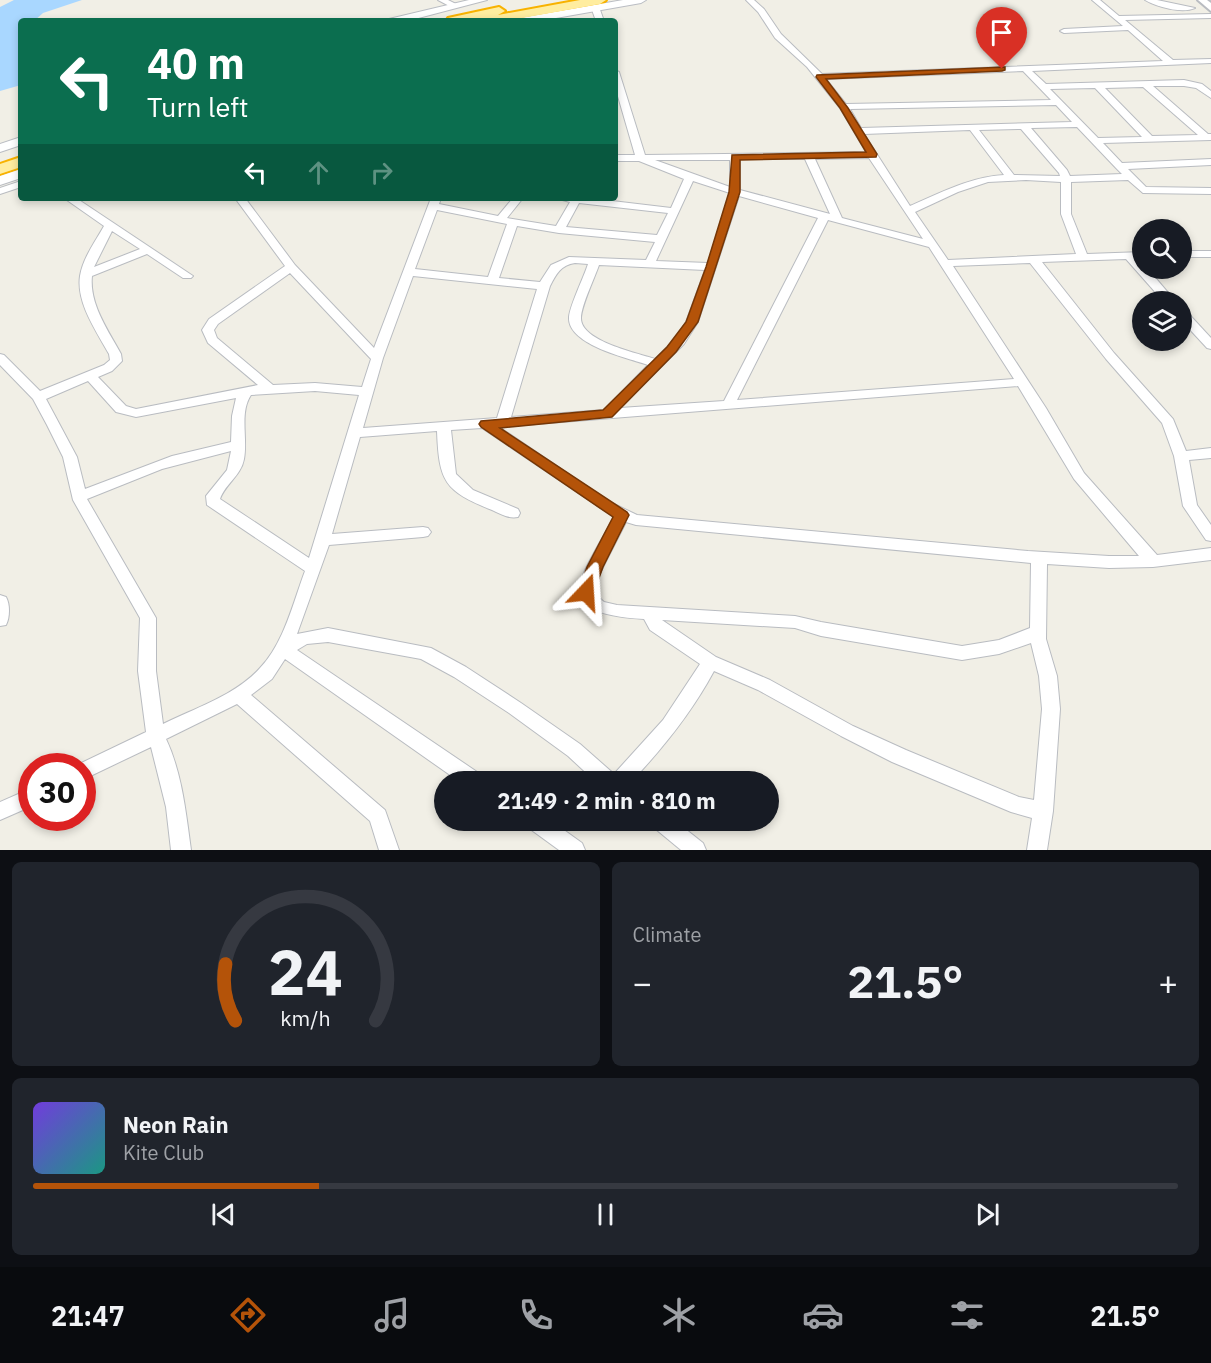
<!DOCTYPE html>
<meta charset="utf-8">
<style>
body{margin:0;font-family:"IBM Plex Sans",sans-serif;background:#20242c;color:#f1f3f6;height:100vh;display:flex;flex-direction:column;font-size:22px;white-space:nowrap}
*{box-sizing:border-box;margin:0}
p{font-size:20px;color:#9ea1a6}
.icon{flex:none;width:33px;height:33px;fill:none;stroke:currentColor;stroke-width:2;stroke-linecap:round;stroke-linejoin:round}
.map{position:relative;height:850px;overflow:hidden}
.panel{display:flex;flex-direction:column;gap:12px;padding:12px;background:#0d0f14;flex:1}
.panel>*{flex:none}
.hud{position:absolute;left:18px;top:18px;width:600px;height:183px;border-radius:6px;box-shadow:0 3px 9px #0003;background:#0b6e4f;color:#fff;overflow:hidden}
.tools{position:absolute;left:1132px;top:219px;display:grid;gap:12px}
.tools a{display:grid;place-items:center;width:60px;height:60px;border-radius:50%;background:#171b24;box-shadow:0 3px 9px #0003;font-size:30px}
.speed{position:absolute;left:18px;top:753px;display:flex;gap:12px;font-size:30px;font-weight:700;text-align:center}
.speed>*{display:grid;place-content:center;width:78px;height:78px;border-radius:50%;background:#171b24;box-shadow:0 3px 9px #0003;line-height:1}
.speed .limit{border:9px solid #d22;background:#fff;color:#111}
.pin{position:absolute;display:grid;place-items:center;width:51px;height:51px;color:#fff;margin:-62px -26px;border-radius:50% 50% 50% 0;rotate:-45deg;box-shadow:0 0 6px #0007}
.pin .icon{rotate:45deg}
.me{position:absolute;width:66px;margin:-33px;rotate:20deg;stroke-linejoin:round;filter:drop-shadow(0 0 4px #0008)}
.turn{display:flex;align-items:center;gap:21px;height:126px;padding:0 30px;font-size:27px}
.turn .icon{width:78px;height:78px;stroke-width:2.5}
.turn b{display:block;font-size:42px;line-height:51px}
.lanes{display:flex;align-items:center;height:57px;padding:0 30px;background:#0003;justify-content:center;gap:30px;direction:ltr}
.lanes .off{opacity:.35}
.big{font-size:45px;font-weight:800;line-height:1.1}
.panel .card{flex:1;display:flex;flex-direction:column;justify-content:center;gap:9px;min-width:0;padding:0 21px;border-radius:9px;background:#20242c}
.panel .dial{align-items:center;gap:0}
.dial svg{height:156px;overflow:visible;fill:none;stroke:#363941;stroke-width:7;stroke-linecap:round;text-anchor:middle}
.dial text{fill:#f1f3f6;stroke:none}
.song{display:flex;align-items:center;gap:18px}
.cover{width:72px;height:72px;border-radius:9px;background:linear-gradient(135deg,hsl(260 70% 55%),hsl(170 70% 35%))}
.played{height:6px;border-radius:3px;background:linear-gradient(90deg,#b45309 25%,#363941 25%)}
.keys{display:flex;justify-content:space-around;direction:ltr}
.heat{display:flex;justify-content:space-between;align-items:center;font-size:33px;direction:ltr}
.panel .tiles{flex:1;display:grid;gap:12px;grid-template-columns:1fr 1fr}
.card:last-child{grid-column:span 2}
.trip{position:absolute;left:434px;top:771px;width:345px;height:60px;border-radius:30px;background:#171b24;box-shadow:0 3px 9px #0003;font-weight:800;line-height:60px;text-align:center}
.dock{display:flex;height:96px;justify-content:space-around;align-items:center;background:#090b0e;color:#9ea1a6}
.dock .icon{width:42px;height:42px}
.dock .selected{color:#b45309}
.dock b{font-size:27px;color:#f1f3f6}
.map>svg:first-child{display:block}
</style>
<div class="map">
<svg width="1211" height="850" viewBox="0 0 1211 850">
<rect width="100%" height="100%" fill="#f1efe6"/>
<polygon fill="#a9d7ff" points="14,0 82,0 43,13 34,21 21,21 21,85 0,91 0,7"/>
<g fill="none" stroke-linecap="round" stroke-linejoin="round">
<g stroke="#b9bcc1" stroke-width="2">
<g id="minor">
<polygon points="438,0 448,0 460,6 453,8"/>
<path d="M746,0H754L764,9L781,34L822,74L1163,61L1128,30L1064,33L1060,31L1064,29L1123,26L1092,0H1100L1119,16L1211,14V18L1125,20L1173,60L1211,59V63L1032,71L1046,84L1184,80L1202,84L1211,91V98L1196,88L1184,86H1153L1208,134H1211V140L1103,143L1122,163L1211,159V165L1128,169L1146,187L1211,188V194L1143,193L1128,180L1071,182V214L1087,254L1143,252V258L1137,259L1143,265V268H1147L1176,302H1164L1126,259L1042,262L1114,353L1173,419L1186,451L1211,448V458L1189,460L1197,505L1211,525V541L1206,540L1183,506L1174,456L1162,423L1106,359L1030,263L953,266L1046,408L1084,473L1157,555L1211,548V560L1153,567L1109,568L1047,564L1046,639L1057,676L1060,709L1053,811L1047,850H1027L1032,818L1011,812L892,762L841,736L758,690L714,671C692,712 663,748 631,782H596L568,756L509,713L454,677L421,659L328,642L307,644L297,650L483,776L485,782H460L285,659L272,679L251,695L385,810L399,850H379L370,821L237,704L166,739C182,773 186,813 191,850H171L166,807L151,747L82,780V766H75L146,732L138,671L140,618L73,500L63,457L47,425L33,399L0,365V354L4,355L40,391L104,365L110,360L109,354C97,332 76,303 80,276C83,258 95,242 104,226L64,198H76L193,276L191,278H183L147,254L92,276C89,304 108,330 121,354L122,361L112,371L98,377L126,406L136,409L258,385L208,343L202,330L209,319L285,266L235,198H245L295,265L374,348L431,198H441L439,204L498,216L513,198H523L507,218L556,226L570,202L555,198H587L671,208L684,179L639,161H615V155H635L615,86V70L619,72L645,155L866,152L840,108L807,67L775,38L758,12ZM1023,71L1051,100L846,104L826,79ZM1143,87L1198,135L1152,136L1105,88ZM1095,88L1142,137L1098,138L1050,89ZM1056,105L1072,122L861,128L850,109ZM1077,127L1116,168L1122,174L1070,176L1067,170L1031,128ZM1021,129L1059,173L1060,176L1014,175L979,130ZM970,130L1004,175C970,177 940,193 910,206L864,134ZM869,158L923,239L842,218L815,159ZM740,159H805L830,214L740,190ZM655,160H730V187ZM1026,180L1061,182V214L1076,254L948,260L915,212L958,192L988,182ZM693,181L730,193L708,263L656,261ZM739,196L818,218L724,401L620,408L684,344L698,322ZM579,203L668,213L657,235L566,227ZM437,210L507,224L488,277L415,269ZM828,220L929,247L1014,379L737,400ZM517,226L559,233L655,242L646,260L569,257L551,265L540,282L499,278ZM112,231L140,249L94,267ZM575,263L588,264C584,277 570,305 569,317C567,345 628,358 648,365L604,410L511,417L550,286C556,274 561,265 575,263ZM599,265L705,270L686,322L675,339L655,359C637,353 580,341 581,318C581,306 595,277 599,265ZM290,273L371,359L362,387L315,383L273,385L217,338L214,330L218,324ZM413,276L537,289L497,418L363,428L383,358ZM88,381L116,412L136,417L236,398L232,416L231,442L172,456L85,489L77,457L46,399ZM1018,386L1074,479L1139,556H1109L1028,551L637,515L610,502L499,427ZM315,391L359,395L309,558L220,499C225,484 241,476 244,459C248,438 239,413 251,395ZM482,428L614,517C581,579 546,613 644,619L650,630L700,664L663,720L614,774L580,744L521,703L466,667L431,648L328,628L297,634L329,545L423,537L428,536L431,532L428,528L423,527L332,534L360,437L437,431C439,481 444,491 492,510C501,514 509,519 518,517L520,513L518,509L473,490L456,474L451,430ZM231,451L227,470L206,496L207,505L305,571C293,603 284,643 260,668C236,695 195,708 163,724L156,671V618L87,499L162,469ZM626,522L636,525L1031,563L1030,628L999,640L962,646L821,622L795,616L617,605L604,602L596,595V581ZM662,620L795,628L821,636L962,660L999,654L1031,643L1039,676L1042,709L1034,800L1019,797L906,750L853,726L770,680L716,657Z"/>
<path d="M1145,0H1157L1195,8C1182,14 1157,7 1145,0Z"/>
<polygon points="595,5 599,7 604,21 596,21 591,7"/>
<polygon points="21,181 21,187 0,194 0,188"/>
<rect x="1182" y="251" width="29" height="6"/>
<polygon points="1182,310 1186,311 1211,338 1211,349 1207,348 1182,321"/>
<path d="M0,595L6,597C10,604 10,617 6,625L0,626Z"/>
<polygon points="32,788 32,806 0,820 0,802"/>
<polygon points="524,820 550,820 582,843 585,850 559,850 526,826"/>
<polygon points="650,820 674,820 703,843 706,850 681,850 652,826"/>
</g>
</g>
<g stroke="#b9bcc1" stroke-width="4">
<polygon id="tertiary" points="1198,0 1207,0 1211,3 1211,11"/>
</g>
<g stroke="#babdc3" stroke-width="2">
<g id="secondary">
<polygon points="469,0 487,0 407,21 388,21 389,19"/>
<polygon points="623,0 646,0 641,3 539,21 515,21 520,18"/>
<polygon points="21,137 21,145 0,152 0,144"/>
<polygon points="21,169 21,178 0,185 0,176"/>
</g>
</g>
<g stroke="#f8b200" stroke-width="4">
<g id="trunk">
<polygon points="580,0 606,0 600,4 505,21 479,21 480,19 446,21 448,18 499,7 505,11 498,15"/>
<polygon points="21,157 21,167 0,174 0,164"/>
</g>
</g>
<use href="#minor" fill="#fff" fill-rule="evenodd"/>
<use href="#tertiary" fill="#fff" fill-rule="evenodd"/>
<use href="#secondary" fill="#fff" fill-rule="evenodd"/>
<use href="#trunk" fill="#ffed9f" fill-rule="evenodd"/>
</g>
<polygon fill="#b45309" stroke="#753606" stroke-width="1.5" points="1005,67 1005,70 1002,71 826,79 848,108 877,154 876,157 740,160 740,192 698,322 676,352 612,417 500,428 627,512 629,515 603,567 592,597 586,598 580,597 578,592 587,567 613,517 481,427 479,424 481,421 603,410 667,347 686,322 706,267 729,192 732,155 866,152 840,108 816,77 817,75"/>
</svg>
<div class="tools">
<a><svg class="icon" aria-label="search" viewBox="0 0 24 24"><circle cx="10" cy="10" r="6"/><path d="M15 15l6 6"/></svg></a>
<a><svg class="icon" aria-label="layers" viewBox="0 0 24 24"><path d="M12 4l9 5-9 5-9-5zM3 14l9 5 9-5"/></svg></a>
</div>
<div class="speed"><div class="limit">30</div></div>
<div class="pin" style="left:1002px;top:69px;background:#d93025"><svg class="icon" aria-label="arrive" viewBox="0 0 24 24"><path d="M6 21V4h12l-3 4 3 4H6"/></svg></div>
<svg class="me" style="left:586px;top:592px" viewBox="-20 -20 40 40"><path d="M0-17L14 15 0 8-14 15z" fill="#b45309" stroke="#fff" stroke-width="4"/></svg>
<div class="trip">21:49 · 2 min · 810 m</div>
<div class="hud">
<div class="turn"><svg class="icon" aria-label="left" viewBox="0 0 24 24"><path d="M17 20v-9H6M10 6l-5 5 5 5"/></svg><div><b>40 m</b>Turn left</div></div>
<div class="lanes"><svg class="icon" aria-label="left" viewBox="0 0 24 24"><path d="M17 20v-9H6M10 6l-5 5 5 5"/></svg><svg class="icon off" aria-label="ahead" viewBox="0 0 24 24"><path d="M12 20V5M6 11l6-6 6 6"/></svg><svg class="icon off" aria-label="right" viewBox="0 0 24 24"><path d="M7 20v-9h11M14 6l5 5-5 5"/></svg></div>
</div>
</div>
<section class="panel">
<div class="tiles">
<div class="card dial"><svg viewBox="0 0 100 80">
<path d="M14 69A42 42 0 1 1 86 69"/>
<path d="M14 69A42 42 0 0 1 9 40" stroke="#b45309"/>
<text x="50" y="56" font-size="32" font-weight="700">24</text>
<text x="50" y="72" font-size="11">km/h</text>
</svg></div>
<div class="card"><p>Climate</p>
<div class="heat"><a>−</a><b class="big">21.5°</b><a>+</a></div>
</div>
<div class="card">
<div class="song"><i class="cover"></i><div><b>Neon Rain</b><p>Kite Club</p></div></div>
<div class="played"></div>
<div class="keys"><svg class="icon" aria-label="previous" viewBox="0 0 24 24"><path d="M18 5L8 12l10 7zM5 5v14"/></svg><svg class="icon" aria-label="pause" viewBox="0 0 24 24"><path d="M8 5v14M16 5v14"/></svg><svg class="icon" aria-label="next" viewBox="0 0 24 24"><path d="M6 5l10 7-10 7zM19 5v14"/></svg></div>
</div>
</div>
</section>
<nav class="dock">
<b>21:47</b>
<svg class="icon selected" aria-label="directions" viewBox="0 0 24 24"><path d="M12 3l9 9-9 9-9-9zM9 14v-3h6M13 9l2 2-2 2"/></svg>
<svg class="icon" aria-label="music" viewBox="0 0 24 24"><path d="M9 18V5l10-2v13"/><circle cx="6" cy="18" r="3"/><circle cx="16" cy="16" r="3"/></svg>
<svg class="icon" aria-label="phone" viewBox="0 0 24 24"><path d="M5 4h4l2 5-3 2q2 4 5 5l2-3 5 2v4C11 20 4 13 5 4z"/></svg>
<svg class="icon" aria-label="climate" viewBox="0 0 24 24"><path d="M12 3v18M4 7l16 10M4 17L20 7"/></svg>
<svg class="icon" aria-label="car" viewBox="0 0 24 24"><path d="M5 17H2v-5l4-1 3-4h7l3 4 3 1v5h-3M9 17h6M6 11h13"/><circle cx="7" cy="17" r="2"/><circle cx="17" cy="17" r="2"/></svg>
<svg class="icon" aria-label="filters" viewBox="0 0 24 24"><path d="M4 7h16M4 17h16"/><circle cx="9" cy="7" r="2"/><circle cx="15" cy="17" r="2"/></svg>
<b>21.5°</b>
</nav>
